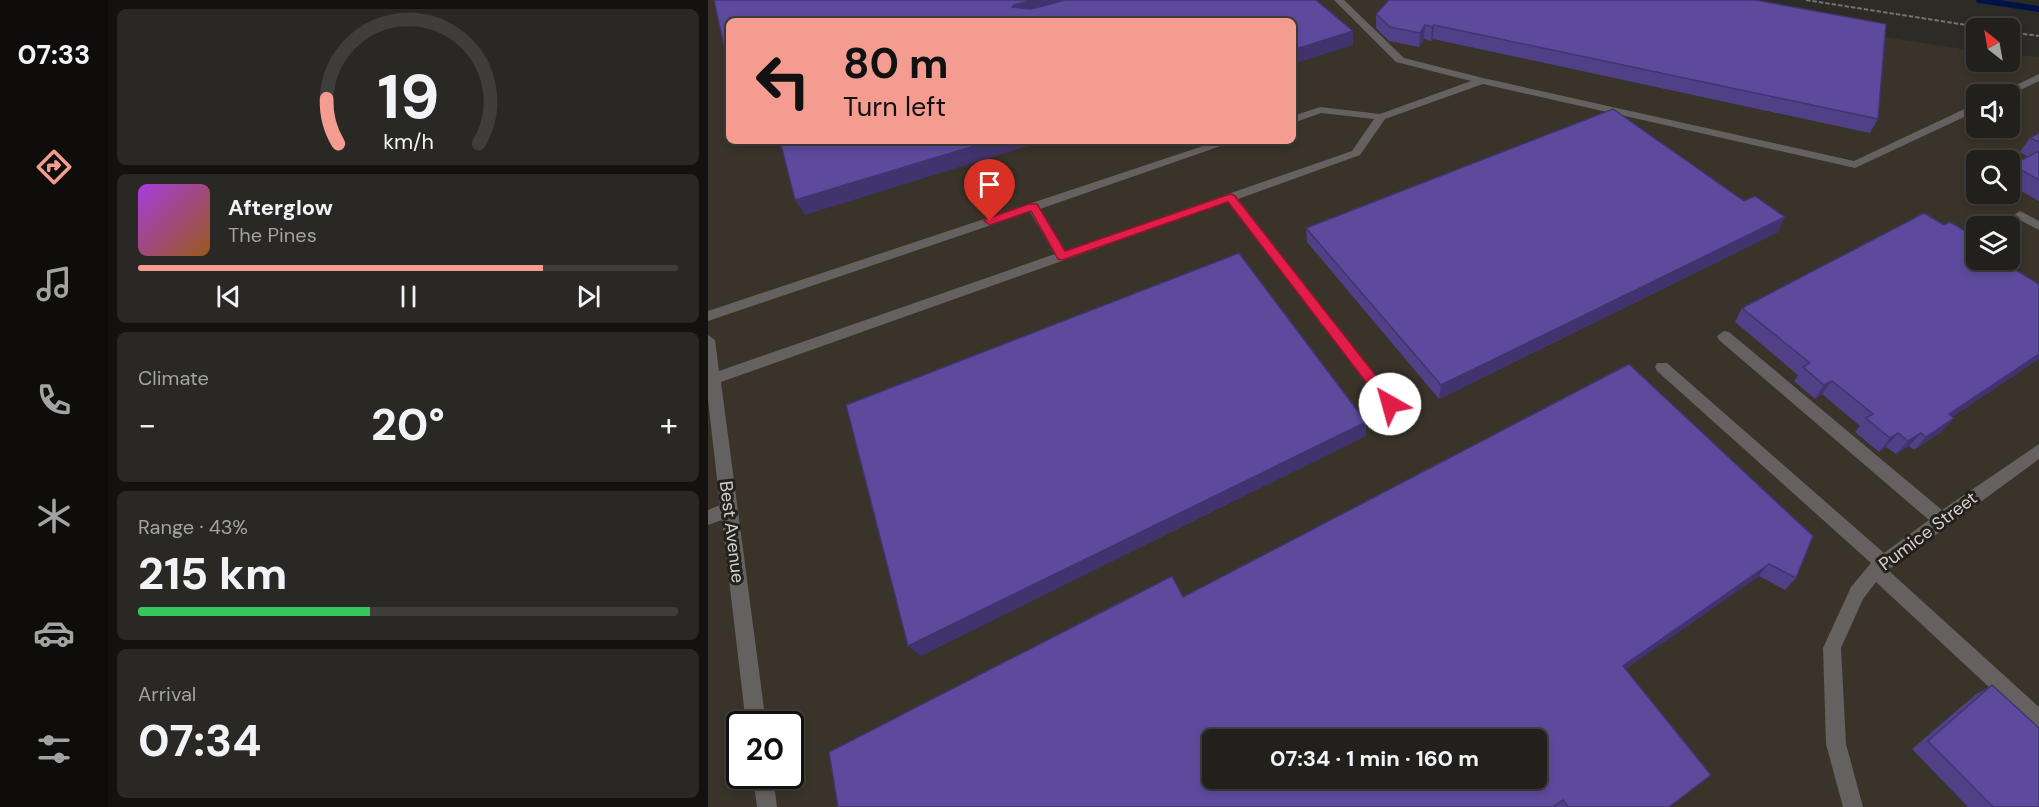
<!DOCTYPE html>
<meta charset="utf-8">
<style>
body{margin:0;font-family:"DM Sans",sans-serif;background:#2a2825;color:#f1f3f6;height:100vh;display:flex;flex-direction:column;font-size:22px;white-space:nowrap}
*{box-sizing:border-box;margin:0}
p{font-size:20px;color:#a2a3a3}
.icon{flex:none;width:33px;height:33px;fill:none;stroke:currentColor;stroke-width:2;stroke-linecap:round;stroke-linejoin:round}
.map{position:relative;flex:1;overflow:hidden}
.drawer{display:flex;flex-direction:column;gap:9px;padding:9px;background:#13120f;width:600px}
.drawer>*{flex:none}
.banner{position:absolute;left:18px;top:18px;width:570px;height:126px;border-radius:9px;box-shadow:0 3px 9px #0003,0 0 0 2px #3f3e3b;background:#f59c90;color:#111;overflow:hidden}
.needle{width:39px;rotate:329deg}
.tools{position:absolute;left:1258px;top:18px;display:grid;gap:12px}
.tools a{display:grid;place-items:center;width:54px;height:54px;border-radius:9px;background:#22201c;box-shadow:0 3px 9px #0003,0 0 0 2px #3f3e3b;font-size:30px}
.speed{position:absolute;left:18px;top:711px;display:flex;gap:12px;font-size:30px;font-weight:700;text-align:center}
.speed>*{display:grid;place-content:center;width:78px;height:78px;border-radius:50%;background:#22201c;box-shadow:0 3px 9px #0003,0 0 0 2px #3f3e3b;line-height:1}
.speed .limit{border:3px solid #111;border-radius:9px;background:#fff;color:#111}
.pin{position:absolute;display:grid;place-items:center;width:51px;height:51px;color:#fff;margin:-62px -26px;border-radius:50% 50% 50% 0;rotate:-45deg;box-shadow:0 0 6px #0007}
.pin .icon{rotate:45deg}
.me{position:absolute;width:66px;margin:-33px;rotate:322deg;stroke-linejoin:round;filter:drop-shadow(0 0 4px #0008)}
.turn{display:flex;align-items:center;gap:21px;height:126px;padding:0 18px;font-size:27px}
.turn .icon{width:78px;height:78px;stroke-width:2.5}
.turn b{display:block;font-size:42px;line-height:51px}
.big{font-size:45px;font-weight:700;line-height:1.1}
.drawer .widget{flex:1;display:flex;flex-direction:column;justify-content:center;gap:9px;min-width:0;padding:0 21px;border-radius:9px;background:#2a2825}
.drawer .dial{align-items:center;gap:0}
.dial svg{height:156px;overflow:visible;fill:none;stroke:#3f3e3b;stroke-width:7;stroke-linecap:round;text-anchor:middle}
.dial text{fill:#f1f3f6;stroke:none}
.song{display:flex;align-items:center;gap:18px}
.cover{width:72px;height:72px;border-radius:9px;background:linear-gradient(135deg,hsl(280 70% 55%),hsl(30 70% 35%))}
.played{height:6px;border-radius:3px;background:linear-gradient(90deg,#f59c90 75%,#3f3e3b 75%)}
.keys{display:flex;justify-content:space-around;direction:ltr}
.heat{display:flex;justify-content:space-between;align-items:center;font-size:33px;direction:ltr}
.charge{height:9px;border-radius:4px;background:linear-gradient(90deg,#34c759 43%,#3f3e3b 0)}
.trip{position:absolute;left:494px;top:729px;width:345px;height:60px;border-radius:9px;background:#22201c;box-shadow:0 3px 9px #0003,0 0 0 2px #3f3e3b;font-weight:700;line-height:60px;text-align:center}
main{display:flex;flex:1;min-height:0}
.menu{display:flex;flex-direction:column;width:108px;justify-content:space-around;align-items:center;background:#0e0d0b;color:#a2a3a3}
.menu .icon{width:42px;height:42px}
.menu .on{color:#f59c90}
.menu b{font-size:27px;color:#f1f3f6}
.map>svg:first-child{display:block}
</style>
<main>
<nav class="menu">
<b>07:33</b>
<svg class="icon on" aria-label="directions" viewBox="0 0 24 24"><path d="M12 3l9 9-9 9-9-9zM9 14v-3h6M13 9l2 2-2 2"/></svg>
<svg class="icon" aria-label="music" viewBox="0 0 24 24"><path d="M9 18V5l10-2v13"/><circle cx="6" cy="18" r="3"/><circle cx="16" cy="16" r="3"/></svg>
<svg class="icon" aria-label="phone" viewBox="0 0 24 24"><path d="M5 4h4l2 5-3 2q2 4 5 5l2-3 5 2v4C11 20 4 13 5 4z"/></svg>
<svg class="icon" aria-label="climate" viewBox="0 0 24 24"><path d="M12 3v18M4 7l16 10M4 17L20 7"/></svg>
<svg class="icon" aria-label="car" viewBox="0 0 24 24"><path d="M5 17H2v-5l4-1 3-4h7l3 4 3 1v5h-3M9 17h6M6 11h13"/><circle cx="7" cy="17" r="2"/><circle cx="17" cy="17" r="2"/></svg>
<svg class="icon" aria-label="filters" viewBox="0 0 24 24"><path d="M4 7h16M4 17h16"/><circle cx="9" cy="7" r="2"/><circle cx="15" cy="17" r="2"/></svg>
</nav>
<section class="drawer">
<div class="widget dial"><svg viewBox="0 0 100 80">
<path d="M14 69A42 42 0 1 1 86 69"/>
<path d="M14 69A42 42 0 0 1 8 46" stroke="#f59c90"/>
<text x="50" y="56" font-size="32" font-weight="700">19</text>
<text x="50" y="72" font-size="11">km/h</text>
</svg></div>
<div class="widget">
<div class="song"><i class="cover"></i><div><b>Afterglow</b><p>The Pines</p></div></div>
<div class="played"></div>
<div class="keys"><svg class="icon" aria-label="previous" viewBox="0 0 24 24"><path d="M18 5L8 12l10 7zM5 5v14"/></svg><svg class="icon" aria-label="pause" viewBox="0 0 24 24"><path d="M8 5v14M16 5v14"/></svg><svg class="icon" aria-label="next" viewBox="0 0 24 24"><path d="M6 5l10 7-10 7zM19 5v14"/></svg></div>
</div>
<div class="widget"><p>Climate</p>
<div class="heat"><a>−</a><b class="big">20°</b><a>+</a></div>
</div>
<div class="widget"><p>Range · 43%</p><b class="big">215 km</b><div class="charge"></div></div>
<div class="widget"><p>Arrival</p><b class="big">07:34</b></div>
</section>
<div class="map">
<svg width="1331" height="807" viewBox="0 0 1331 807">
<rect width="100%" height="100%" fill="#2d2b26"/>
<path fill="#393329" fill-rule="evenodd" d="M0,0H1017L1175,37L1269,51V62H1302V54L1331,57V807H0ZM21,21H585V141H21ZM1269,94H1302V128H1269ZM1269,160H1302V194H1269ZM1269,226H1302V260H1269ZM32,724H82V776H32ZM504,740H828V778H504Z"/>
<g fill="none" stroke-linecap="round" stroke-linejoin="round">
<polyline stroke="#001247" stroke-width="6" points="1271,0 1331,9"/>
<g stroke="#74726e" stroke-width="2" stroke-dasharray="4.5 2" stroke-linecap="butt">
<polyline points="1098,0 1277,28"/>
<polyline points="1302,32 1331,36"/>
</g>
<g fill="#646160" fill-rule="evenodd">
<polygon points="626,0 636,0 696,58 775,78 1146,161 1265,105 1269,104 1269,111 1147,168 775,84 677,119 652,155 530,199 687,400 690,404 687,408 677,408 520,202 13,382 58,724 38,724 14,520 0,525 0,510 12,505 0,400 0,335 7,340 11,371 347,254 322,212 0,321 0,311 510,141 527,141 332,209 357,251 644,151 666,119 613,113 585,123 585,116 612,107 672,114 763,81 688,62"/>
<polygon points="1331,74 1331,81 1302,95 1290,94"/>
<polygon points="1312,211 1331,221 1331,230 1308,218 1306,215"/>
<polygon points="1016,331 1021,332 1234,510 1331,444 1331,459 1180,570 1331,707 1331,730 1324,727 1168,582 1155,599 1133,648 1138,744 1155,807 1135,807 1118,744 1115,648 1143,587 1163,563 949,371 947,367 949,363 959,363 1176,553 1221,520 1011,340 1009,336"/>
<polygon points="45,776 65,776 69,807 49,807"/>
</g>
</g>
<g fill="#504087">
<polygon points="681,0 1170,119 1162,133 725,39 723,41 716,39 711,47 681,41 668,28 668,14"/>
<polygon points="1331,133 1331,201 1302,185 1302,167 1304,165 1320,157 1312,152 1322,138"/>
<polygon points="598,228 1070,232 731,399 599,242"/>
<polygon points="1265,243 1331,359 1244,417 1246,418 1233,432 1206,450 1201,446 1188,454 1178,447 1171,452 1147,432 1152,426 1114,394 1107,399 1086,381 1090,375 1027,322 1034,308"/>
<polygon points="921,364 1088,578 1077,590 1051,576 917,669 961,807 130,807"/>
<polygon points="1284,685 1331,807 1260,807 1204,749 1267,695"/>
</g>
<g fill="#41346e">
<polygon points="324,0 378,0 310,19 304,7 306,5"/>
<polygon points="717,25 716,39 711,47 712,33"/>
<polygon points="726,25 725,39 723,41 724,27"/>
<polygon points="645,31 645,45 585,64 585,50"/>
<polygon points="283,141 336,141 97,215 87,200"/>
<polygon points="1077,217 1070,232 731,399 733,385"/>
<polygon points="1331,354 1331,359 1228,428 1241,414"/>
<polygon points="1124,381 1114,394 1107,399 1116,385"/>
<polygon points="1246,418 1233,432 1206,450 1218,437"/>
<polygon points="658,422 658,436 213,656 200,646"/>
<polygon points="1190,433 1178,447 1171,452 1182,438"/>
<polygon points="1213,433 1201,446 1188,454 1200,441"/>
<polygon points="1061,564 1051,576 908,676 915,666"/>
</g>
<g fill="#5d4a9d" stroke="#41346e" stroke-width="1.5" fill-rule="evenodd">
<polygon points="6,0 324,0 306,5 304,7 323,9 357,0 608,0 645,31 585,50 585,21 21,21 21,65 20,65"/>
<polygon points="681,0 1047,0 1178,24 1170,119 726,25 724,27 717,25 712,33 682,27 668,14"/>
<polygon points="905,109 1036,201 1047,196 1077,217 733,385 598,228"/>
<polygon points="1331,133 1331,142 1322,138"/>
<polygon points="72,141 283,141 87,200"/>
<polygon points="1331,151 1331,180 1304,165"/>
<polygon points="1216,213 1236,225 1242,222 1269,238 1262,242 1269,246 1269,260 1291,260 1331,284 1331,354 1241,414 1246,418 1218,437 1213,433 1200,441 1190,433 1182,438 1158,418 1165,414 1124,381 1116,385 1095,367 1102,363 1034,308"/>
<polygon points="531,253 658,422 200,646 138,405"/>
<path d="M921,364L1105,536L1088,578L1061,564L915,666L1003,775L961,807H860L855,800L845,807H130L121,752L464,576L475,597ZM504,740H828V778H504Z"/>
<polygon points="1284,685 1331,728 1331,807 1285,807 1220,741"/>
</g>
<polygon fill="#e11d48" stroke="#92132f" stroke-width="1.5" points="522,194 526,195 687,400 689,404 687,407 677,407 520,202 354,260 350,259 323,211 282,225 276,221 278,219 321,204 329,204 357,251"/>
<g text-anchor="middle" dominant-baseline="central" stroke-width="6" stroke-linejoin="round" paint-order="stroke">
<g font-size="18" fill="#d3d1ce" stroke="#24211d">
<text transform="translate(1220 531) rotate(-37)">Pumice Street</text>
<text transform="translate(24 532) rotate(83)">Best Avenue</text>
</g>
</g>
</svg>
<div class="tools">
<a><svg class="needle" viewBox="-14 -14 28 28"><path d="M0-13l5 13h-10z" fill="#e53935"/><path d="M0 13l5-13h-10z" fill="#a2a3a3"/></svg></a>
<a><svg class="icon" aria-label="sound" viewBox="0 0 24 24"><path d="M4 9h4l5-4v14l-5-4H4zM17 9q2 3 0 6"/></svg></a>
<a><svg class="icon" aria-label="search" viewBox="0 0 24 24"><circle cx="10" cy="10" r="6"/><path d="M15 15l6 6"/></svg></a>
<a><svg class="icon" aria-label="layers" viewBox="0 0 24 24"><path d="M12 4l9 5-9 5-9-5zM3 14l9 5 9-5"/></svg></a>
</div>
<div class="speed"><div class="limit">20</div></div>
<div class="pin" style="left:282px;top:221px;background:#d93025"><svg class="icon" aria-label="arrive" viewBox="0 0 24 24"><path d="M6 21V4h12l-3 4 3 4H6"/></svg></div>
<svg class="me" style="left:682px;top:404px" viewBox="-20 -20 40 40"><circle r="19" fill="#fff"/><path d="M0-13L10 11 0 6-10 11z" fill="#e11d48"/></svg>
<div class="trip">07:34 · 1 min · 160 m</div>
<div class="banner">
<div class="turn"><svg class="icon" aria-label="left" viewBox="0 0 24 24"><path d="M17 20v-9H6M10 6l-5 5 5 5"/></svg><div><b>80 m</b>Turn left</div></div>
</div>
</div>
</main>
